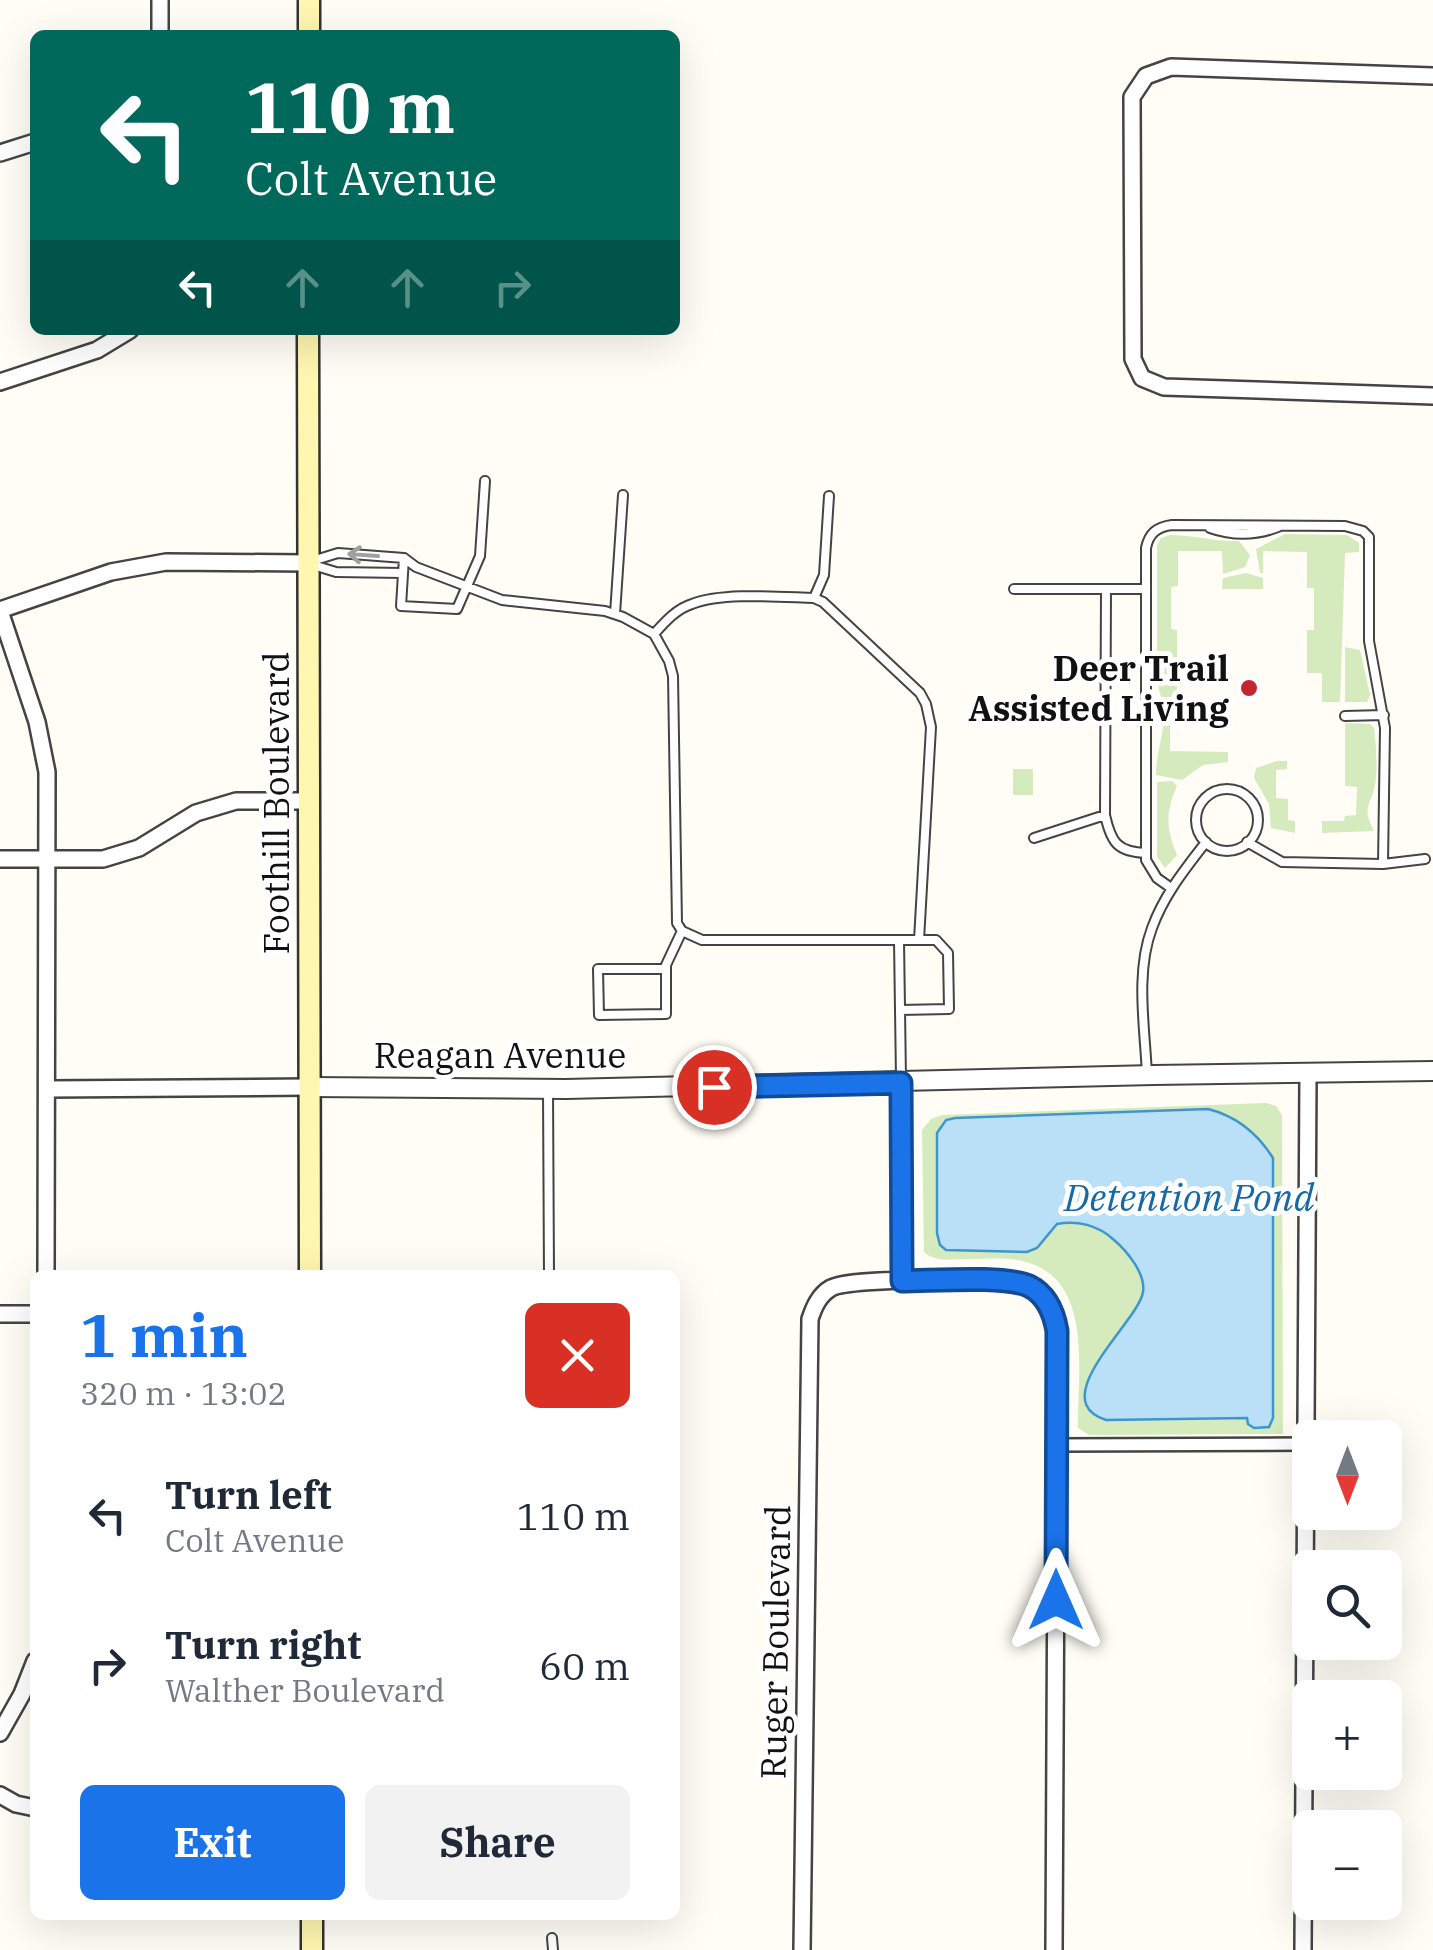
<!DOCTYPE html>
<meta charset="utf-8">
<style>
:root{--surface:#fff;--page:#f2f2f3;--text:#1f2937;--muted:#747a83;--accent:#1a73e8}
body{margin:0;font-family:"IBM Plex Serif",serif;background:var(--page);color:var(--text);height:100vh;display:flex;flex-direction:column;font-size:38px;white-space:nowrap}
*{box-sizing:border-box;margin:0}
p{font-size:32px;color:var(--muted)}
.icon{flex:none;width:55px;height:55px;fill:none;stroke:currentColor;stroke-width:2;stroke-linecap:round;stroke-linejoin:round}
.map{position:relative;flex:1;overflow:hidden}
.panel{position:absolute;left:30px;top:1270px;width:650px;height:650px;display:flex;flex-direction:column;background:var(--surface);border-radius:15px;box-shadow:0 10px 40px #0002}
.panel>*{flex:none}
.hud{position:absolute;left:30px;top:30px;width:650px;height:305px;border-radius:15px;box-shadow:0 10px 40px #0002;background:#00695c;color:#fff;overflow:hidden}
.needle{width:65px;rotate:180deg}
.tools{position:absolute;left:1292px;top:1420px;display:grid;gap:20px}
.tools a{display:grid;place-items:center;width:110px;height:110px;border-radius:15px;background:var(--surface);box-shadow:0 10px 40px #0002;font-size:50px}
.pin{position:absolute;display:grid;place-items:center;width:85px;height:85px;color:#fff;margin:-42px;border:5px solid #fff;border-radius:50%;box-shadow:0 2px 10px #0007}
.me{position:absolute;width:110px;margin:-55px;rotate:0deg;stroke-linejoin:round;filter:drop-shadow(0 0 8px #0008)}
.turn{display:flex;align-items:center;gap:35px;height:210px;padding:0 50px;font-size:45px}
.turn .icon{width:130px;height:130px;stroke-width:2.5}
.turn b{display:block;font-size:70px;line-height:85px}
.lanes{display:flex;align-items:center;height:95px;padding:0 50px;background:#0003;justify-content:center;gap:50px;direction:ltr}
.lanes .off{opacity:.35}
.round{display:grid;place-items:center;flex:none;width:105px;height:105px;border-radius:15px;background:var(--page)}
.headline{display:flex;align-items:center;justify-content:space-between;height:170px;padding:0 50px}
h1{font-size:60px;font-weight:800;line-height:75px;color:var(--accent)}
.action{display:flex;gap:20px;margin-top:auto;padding:20px 50px}
.action a{flex:1;height:115px;border-radius:15px;background:var(--accent);color:#fff;font-size:40px;font-weight:800;line-height:115px;text-align:center}
.action a+a{background:var(--page);color:var(--text)}
ul{padding:0;list-style:none}
li{display:flex;align-items:center;gap:30px;height:150px;padding:0 50px}
li div{flex:1}
li b{display:block;font-size:38px}
li em{font-style:normal}
.map>svg:first-child{display:block}
</style>
<div class="map">
<svg width="1433" height="1950" viewBox="0 0 1433 1950">
<rect width="100%" height="100%" fill="#fffdf5"/>
<path fill="#d5ebbd" d="M1285 534 1347 535 1359 543V552L1345 553 1340 702H1322V673H1307V630H1314V588H1307V552L1263 551V573H1260L1256 549Z
M1170 535C1194 535 1216 542 1239 541L1250 555 1245 567 1223 574 1222 551H1178V586L1171 587V629L1177 630V707L1163 705 1157 681V545L1161 538Z
M1246 573 1263 578V589H1222L1223 578Z
M1345 647 1360 650 1370 695 1367 702H1345Z
M1170 711V751L1228 752V762L1203 765 1182 780 1156 775C1156 753 1164 735 1164 713Z
M1345 723 1370 724 1374 728C1376 745 1378 768 1375 785 1371 806 1361 806 1374 831L1322 833V821H1344L1345 816 1356 815 1357 787 1345 786Z
M1277 761H1287V769L1276 770V798L1288 799V820L1295 821V833L1271 828 1269 804 1254 778 1256 768Z
M1013 769H1033V795H1013Z
M1172 781 1177 786C1165 812 1166 829 1177 855L1165 868 1157 857V782Z
M1266 1103 1276 1106 1282 1115 1283 1434 1089 1435 1078 1428C1077 1372 1095 1277 1022 1261 1005 1257 986 1259 968 1259 953 1259 936 1263 924 1252L922 1130 931 1119 942 1115Z"/>
<path fill="#b9e0f7" stroke="#3f96cf" stroke-width="2.5" d="M1208 1109C1236 1116 1258 1134 1273 1158V1418L1269 1427 1254 1428 1248 1424 1247 1418 1106 1420C1043 1400 1139 1321 1143 1292 1146 1274 1127 1251 1114 1240 1098 1225 1077 1220 1057 1224L1037 1248 1027 1252 946 1250 940 1245 937 1233V1133L946 1120 955 1118Z"/>
<g fill="none" stroke-linecap="round" stroke-linejoin="round">
<defs>
<path id="service" d="M1210 528C1233 536 1255 536 1278 527
M404 558 401 606 457 609 480 556 485 481
M312 561 338 553 404 558 416 567 502 600 605 611 623 617 654 634 669 661 673 676 677 923 682 931 702 940H936L948 953 949 1009 900 1010
M313 565 336 572 403 573
M1014 589H1146
M1106 589 1105 815C1111 842 1117 852 1146 853
M814 598 824 575 829 496
M615 614 623 495
M654 634C665 622 676 609 692 604 723 592 780 597 814 598L823 602 920 693 926 704 931 727 919 940
M1345 716 1384 715
M1196 820a31 31 0 1 1 62 0a31 31 0 1 1-62 0Z
M1034 838 1105 815
M1247 842 1282 862 1383 864 1425 859
M1171 888 1157 878 1146 860V548C1149 533 1157 527 1172 525L1345 526 1363 531 1369 537V641L1385 728 1383 864
M899 940 901 1079
M666 969H598L599 1015 666 1014V965L682 931
M1147 1075C1145 1028 1135 973 1152 928 1164 895 1185 869 1206 842
M548 1090 549 1275
M552 1938 553 1950"/>
<path id="pedestrian" d="M1056 1445 1306 1444"/>
<path id="minor" d="M160 35V0
M1433 76 1171 67 1146 76 1132 97 1133 359 1142 378 1164 387 1433 396
M0 153 35 142
M0 382 97 350 130 330
M0 610 111 572 166 562 307 563
M0 611 37 722 47 772 46 1275
M0 859H103L139 848 196 813 236 801H308
M901 1083 902 1281
M47 1089 309 1087
M0 1314H35
M0 1733 22 1694 35 1661
M0 1795 16 1804 35 1808
M802 1950 810 1319C814 1307 819 1295 831 1288 851 1277 1009 1277 1030 1287 1048 1296 1054 1313 1057 1331L1054 1950
M1303 1950 1308 1075"/>
<path id="tertiary" d="M309 1087 566 1089 1154 1075 1433 1071"/>
<path id="secondary" d="M309 35V0
M308 330 310 1275
M312 1915V1950"/>
</defs>
<use href="#service" stroke="#444" stroke-width="12"/>
<use href="#pedestrian" stroke="#444" stroke-width="16"/>
<use href="#minor" stroke="#444" stroke-width="20"/>
<use href="#tertiary" stroke="#444" stroke-width="22"/>
<use href="#secondary" stroke="#333" stroke-width="25"/>
<use href="#service" stroke="#fff" stroke-width="8"/>
<use href="#pedestrian" stroke="#fff" stroke-width="11"/>
<use href="#minor" stroke="#fff" stroke-width="15"/>
<use href="#tertiary" stroke="#fff" stroke-width="18"/>
<use href="#secondary" stroke="#fff6b0" stroke-width="20"/>
</g>
<defs><path id="oneway-shaft" d="M-6 0H5M1.5-3L5.5 0L1.5 3" fill="none" stroke-width="1.6" stroke-linecap="round" stroke-linejoin="round" transform="scale(2.5)"/></defs>
<use stroke="#a0a0a0" href="#oneway-shaft" transform="translate(363 555) rotate(-176)"/>
<g fill="none" stroke-linecap="round" stroke-linejoin="round">
<defs>
<path id="route" d="M714 1087 901 1083 902 1281C932 1281 1004 1275 1029 1286 1047 1295 1054 1313 1057 1331L1056 1600"/>
</defs>
<use href="#route" stroke="#114b97" stroke-width="25"/>
<use href="#route" stroke="#1a73e8" stroke-width="18"/>
</g>
<circle fill="#c4262e" stroke="#fff" stroke-width="4" cx="1249" cy="688" r="10"/>
<g text-anchor="middle" dominant-baseline="central" stroke-width="10" stroke-linejoin="round" paint-order="stroke">
<g font-size="35" font-weight="bold" fill="#111" stroke="#fff" text-anchor="end">
<text x="1229" y="668">Deer Trail<tspan x="1229" dy="40">Assisted Living</tspan></text>
</g>
<g font-size="35" fill="#111" stroke="#fff">
<text transform="translate(276 803) rotate(-90)">Foothill Boulevard</text>
<text x="500" y="1055">Reagan Avenue</text>
<text transform="translate(775 1642) rotate(-89)">Ruger Boulevard</text>
</g>
<g font-size="38" font-style="italic" fill="#1768a6" stroke="#fff">
<text x="1189" y="1196">Detention Pond</text>
</g>
</g>
</svg>
<div class="tools">
<a><svg class="needle" viewBox="-14 -14 28 28"><path d="M0-13l5 13h-10z" fill="#e53935"/><path d="M0 13l5-13h-10z" fill="#747a83"/></svg></a>
<a><svg class="icon" aria-label="search" viewBox="0 0 24 24"><circle cx="10" cy="10" r="6"/><path d="M15 15l6 6"/></svg></a>
<a>+</a>
<a>−</a>
</div>
<div class="pin" style="left:714px;top:1087px;background:#d93025"><svg class="icon" aria-label="arrive" viewBox="0 0 24 24"><path d="M6 21V4h12l-3 4 3 4H6"/></svg></div>
<svg class="me" style="left:1056px;top:1600px" viewBox="-20 -20 40 40"><path d="M0-17L14 15 0 8-14 15z" fill="#1a73e8" stroke="#fff" stroke-width="4"/></svg>
<div class="hud">
<div class="turn"><svg class="icon" aria-label="left" viewBox="0 0 24 24"><path d="M17 20v-9H6M10 6l-5 5 5 5"/></svg><div><b>110 m</b>Colt Avenue</div></div>
<div class="lanes"><svg class="icon" aria-label="left" viewBox="0 0 24 24"><path d="M17 20v-9H6M10 6l-5 5 5 5"/></svg><svg class="icon off" aria-label="ahead" viewBox="0 0 24 24"><path d="M12 20V5M6 11l6-6 6 6"/></svg><svg class="icon off" aria-label="ahead" viewBox="0 0 24 24"><path d="M12 20V5M6 11l6-6 6 6"/></svg><svg class="icon off" aria-label="right" viewBox="0 0 24 24"><path d="M7 20v-9h11M14 6l5 5-5 5"/></svg></div>
</div>
<section class="panel">
<div class="headline"><div><h1>1 min</h1><p>320 m · 13:02</p></div><a class="round" style="background:#d93025;color:#fff"><svg class="icon" aria-label="close" viewBox="0 0 24 24"><path d="M6 6l12 12M18 6L6 18"/></svg></a></div>
<ul>
<li><svg class="icon" aria-label="left" viewBox="0 0 24 24"><path d="M17 20v-9H6M10 6l-5 5 5 5"/></svg><div><b>Turn left</b><p>Colt Avenue</p></div><em>110 m</em></li>
<li><svg class="icon" aria-label="right" viewBox="0 0 24 24"><path d="M7 20v-9h11M14 6l5 5-5 5"/></svg><div><b>Turn right</b><p>Walther Boulevard</p></div><em>60 m</em></li>
</ul>
<div class="action"><a>Exit</a><a>Share</a></div>
</section>
</div>
